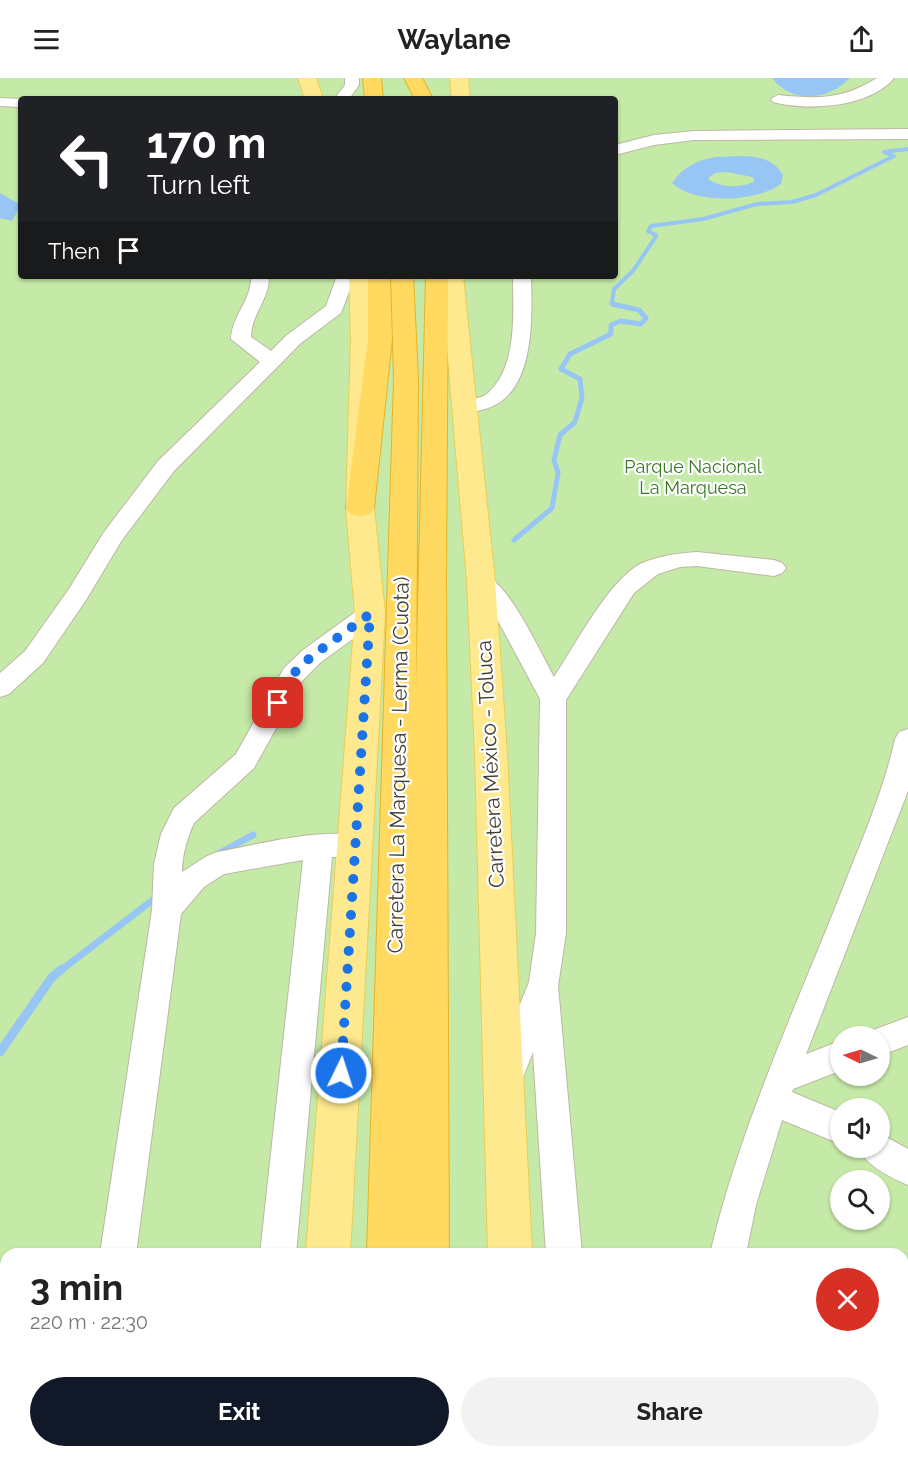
<!DOCTYPE html>
<meta charset="utf-8">
<style>
:root{--surface:#fff;--page:#f2f2f2;--text:#222;--muted:#767676;--accent:#111827}
body{margin:0;font-family:Raleway,sans-serif;background:var(--page);color:var(--text);height:100vh;display:flex;flex-direction:column;font-size:22px;white-space:nowrap}
*{box-sizing:border-box;margin:0}
p{font-size:20px;color:var(--muted)}
.icon{flex:none;width:33px;height:33px;fill:none;stroke:currentColor;stroke-width:2;stroke-linecap:round;stroke-linejoin:round}
.map{position:relative;flex:1;overflow:hidden}
.panel{position:absolute;left:0px;top:1170px;width:909px;height:210px;display:flex;flex-direction:column;background:var(--surface);border-radius:18px 18px 0 0;box-shadow:0 2px 4px #0004}
.panel>*{flex:none}
.guide{position:absolute;left:18px;top:18px;width:600px;height:183px;border-radius:6px;box-shadow:0 2px 4px #0004;background:#202124;color:#fff;overflow:hidden}
.needle{width:39px;rotate:275deg}
.buttons{position:absolute;left:830px;top:948px;display:grid;gap:12px}
.buttons a{display:grid;place-items:center;width:60px;height:60px;border-radius:50%;background:var(--surface);box-shadow:0 2px 4px #0004;font-size:30px}
.pin{position:absolute;display:grid;place-items:center;width:51px;height:51px;color:#fff;margin:-26px;border-radius:12px;box-shadow:0 3px 9px #0006}
.me{position:absolute;width:66px;margin:-33px;rotate:4deg;stroke-linejoin:round;filter:drop-shadow(0 0 4px #0008)}
.turn{display:flex;align-items:center;gap:21px;height:126px;padding:0 30px;font-size:27px}
.turn .icon{width:78px;height:78px;stroke-width:2.5}
.turn b{display:block;font-size:42px;line-height:51px}
.then{display:flex;align-items:center;height:57px;padding:0 30px;background:#0003;gap:12px;font-size:22px}
.round{display:grid;place-items:center;flex:none;width:63px;height:63px;border-radius:32px;background:var(--page)}
.summary{display:flex;align-items:center;justify-content:space-between;height:102px;padding:0 30px}
h1{font-size:36px;font-weight:700;line-height:45px}
.cta{display:flex;gap:12px;margin-top:auto;padding:12px 30px}
.cta a{flex:1;height:69px;border-radius:36px;background:var(--accent);color:#fff;font-size:24px;font-weight:700;line-height:69px;text-align:center}
.cta a+a{background:var(--page);color:var(--text)}
header{display:flex;justify-content:space-between;align-items:center;height:78px;padding:0 30px;background:var(--surface);font-size:27px;font-weight:700}
.map>svg:first-child{display:block}
</style>
<header><svg class="icon" aria-label="menu" viewBox="0 0 24 24"><path d="M4 6h16M4 12h16M4 18h16"/></svg>Waylane<svg class="icon" aria-label="share" viewBox="0 0 24 24"><path d="M12 15V3M7 8l5-5 5 5M5 13v7h14v-7"/></svg></header>
<div class="map">
<svg width="908" height="1380" viewBox="0 0 908 1380">
<rect width="100%" height="100%" fill="#f2efe1"/>
<path fill="#c5eaa7" fill-rule="evenodd" d="M0 0H908V1380H0ZM21 21H615V198H21ZM840 958H879V998H840ZM840 1030H879V1070H840ZM840 1102H879V1142H840ZM6 1176H903V1374H6Z"/>
<path fill="#98c6f4" fill-rule="evenodd" d="M772 0H850C829 22 793 27 772 0Z
M716 79C740 78 769 73 783 97L781 106C757 124 695 127 672 105 683 89 697 82 716 79ZM726 94 753 99 754 104C738 110 724 110 709 102V99L715 95Z
M0 115 21 127 12 143 0 140Z"/>
<g fill="none" stroke-linecap="round" stroke-linejoin="round">
<path stroke="#98c6f4" stroke-width="4" d="M612 225 614 211 633 193 655 160 656 157 648 153 651 148 703 141 757 126 792 124 816 117 894 78 884 74 908 71"/>
<path stroke="#98c6f4" stroke-width="5" d="M514 462 552 430 558 395 554 382 560 357 575 344 582 320 580 301 561 291 570 276 611 256V247L621 243 641 246 646 240 639 232 612 226V224"/>
<path stroke="#98c6f4" stroke-width="7" d="M216 777 253 757
M60 893 158 818"/>
<path stroke="#98c6f4" stroke-width="9" d="M0 974 52 899 62 891"/>
<defs>
<path id="minor" d="M345 0H359V7L349 21H334L345 7Z
M877 0H894C869 30 808 33 773 24L771 21 778 17C817 21 842 22 877 0Z
M0 20 23 21 21 29 0 28Z
M908 51V61L694 62 654 67 615 77V67L654 57 694 53Z
M251 198H269C270 221 251 236 251 259L271 273 287 257 326 228 337 198H355L341 235 301 265 174 393 122 462 86 522 43 585 9 616 0 619V595L25 573 69 511 104 454 158 383 260 284 231 261C232 237 252 222 251 198Z
M513 198H531C532 239 536 317 485 331 476 333 467 337 458 334L455 330C462 320 479 323 488 315 518 288 513 235 513 198Z
M697 474 774 482 782 485 786 490 782 495 774 498 697 488 680 489 658 496 634 515 566 622V855L558 908 582 1176H546L533 974 520 1007 508 1011 496 1007 492 996 529 904 536 855 540 621 495 537 469 503 473 498C479 496 485 494 490 499 516 520 538 570 554 599 575 568 609 501 642 485 659 478 679 475 697 474Z
M370 528 379 530 382 536 379 542 321 584 303 602 254 690 194 745C187 760 182 778 182 794L207 778 217 774C257 767 328 747 366 760L370 768 366 776 356 779H332L296 1176H260L303 782 224 796 204 809 181 836 136 1176H100L152 832 154 786 161 756 174 730 236 676 284 590 303 572 361 530Z
M908 651V713L806 976 840 963V993L793 1011 792 1014 840 1034V1066L782 1042 756 1127 746 1176H710C739 1052 792 938 839 820 859 768 883 716 895 661L899 654Z
M908 939V967L879 978V958H865L868 954Z
M879 1055 908 1071V1107C890 1099 866 1088 859 1070H879Z
M60 1374H100L97 1380H57Z
M237 1374H277V1380H237Z
M558 1374H598V1380H558Z
M670 1374H710L708 1380H668Z
M756 1374H796V1380H756Z"/>
<path id="major" d="M298 0H316L323 21H305Z
M450 0H468L470 21H452Z
M349 198H371L375 260 374 430 385 536 350 1176H306L355 536 346 430 351 260Z
M441 198H463L495 503 507 676 532 1176H488L475 676 467 503Z
M291 1374H339L338 1380H290Z
M493 1374H541V1380H493Z"/>
<path id="highway" d="M363 0H381L383 21H365Z
M404 0H422L433 21H415Z
M368 198H390L392 261 374 430 370 436 360 438 350 436 346 430 368 261Z
M391 198H413L418 300 416 612 426 198H448L446 500 449 1176H367L394 300Z
M361 1374H451V1380H360Z"/>
</defs>
<use href="#minor" stroke="#beb7a4" stroke-width="2"/>
<use href="#major" stroke="#ebcc57" stroke-width="2"/>
<use href="#highway" stroke="#e7b227" stroke-width="2"/>
<use href="#minor" fill="#fff" fill-rule="evenodd"/>
<use href="#major" fill="#ffe98e" fill-rule="evenodd"/>
<use href="#highway" fill="#ffd960" fill-rule="evenodd"/>
</g>
<g fill="none" stroke-linecap="round" stroke-linejoin="round">
<path stroke="#1a73e8" stroke-width="10" stroke-dasharray="0 18" d="M278 625 293 596 312 578 370 536 341 995"/>
</g>
<g text-anchor="middle" dominant-baseline="central" stroke-width="4.5" stroke-linejoin="round" paint-order="stroke">
<g font-size="18" fill="#3b7823" stroke="#fff">
<text x="693" y="388">Parque Nacional<tspan x="693" dy="21">La Marquesa</tspan></text>
</g>
<g font-size="21" fill="#443e32" stroke="#fff">
<text transform="translate(490 686) rotate(-93)">Carretera México - Toluca</text>
<text transform="translate(398 687) rotate(-89)">Carretera La Marquesa - Lerma (Cuota)</text>
</g>
</g>
</svg>
<div class="buttons">
<a><svg class="needle" viewBox="-14 -14 28 28"><path d="M0-13l5 13h-10z" fill="#e53935"/><path d="M0 13l5-13h-10z" fill="#767676"/></svg></a>
<a><svg class="icon" aria-label="sound" viewBox="0 0 24 24"><path d="M4 9h4l5-4v14l-5-4H4zM17 9q2 3 0 6"/></svg></a>
<a><svg class="icon" aria-label="search" viewBox="0 0 24 24"><circle cx="10" cy="10" r="6"/><path d="M15 15l6 6"/></svg></a>
</div>
<div class="pin" style="left:278px;top:625px;background:#d93025"><svg class="icon" aria-label="arrive" viewBox="0 0 24 24"><path d="M6 21V4h12l-3 4 3 4H6"/></svg></div>
<svg class="me" style="left:341px;top:995px" viewBox="-20 -20 40 40"><circle r="17" fill="#1a73e8" stroke="#fff" stroke-width="3"/><path d="M0-11L8 9 0 5-8 9z" fill="#fff"/></svg>
<div class="guide">
<div class="turn"><svg class="icon" aria-label="left" viewBox="0 0 24 24"><path d="M17 20v-9H6M10 6l-5 5 5 5"/></svg><div><b>170 m</b>Turn left</div></div>
<div class="then">Then<svg class="icon" aria-label="arrive" viewBox="0 0 24 24"><path d="M6 21V4h12l-3 4 3 4H6"/></svg></div>
</div>
<section class="panel">
<div class="summary"><div><h1>3 min</h1><p>220 m · 22:30</p></div><a class="round" style="background:#d93025;color:#fff"><svg class="icon" aria-label="close" viewBox="0 0 24 24"><path d="M6 6l12 12M18 6L6 18"/></svg></a></div>
<div class="cta"><a>Exit</a><a>Share</a></div>
</section>
</div>
